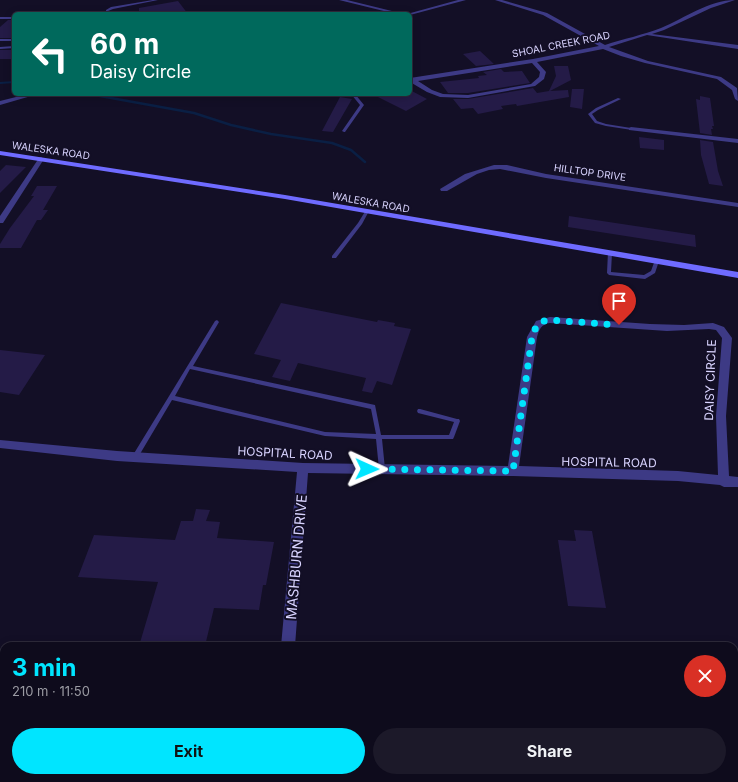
<!DOCTYPE html>
<meta charset="utf-8">
<style>
:root{--surface:#0e0b1c;--page:#1c1929;--text:#f1f3f6;--muted:#9b9ba3;--line:#2e2b3b;--accent:#00e5ff}
body{margin:0;font-family:Inter,sans-serif;background:var(--page);color:var(--text);height:100vh;display:flex;flex-direction:column;font-size:15px;white-space:nowrap}
*{box-sizing:border-box;margin:0}
p{font-size:13px;color:var(--muted)}
.icon{flex:none;width:22px;height:22px;fill:none;stroke:currentColor;stroke-width:2;stroke-linecap:round;stroke-linejoin:round}
.map{position:relative;flex:1;overflow:hidden}
.panel{position:absolute;left:0px;top:642px;width:738px;height:140px;display:flex;flex-direction:column;background:var(--surface);border-radius:12px 12px 0 0;box-shadow:0 2px 10px #0003,0 0 0 1px var(--line)}
.panel>*{flex:none}
.hud{position:absolute;left:12px;top:12px;width:400px;height:84px;border-radius:6px;box-shadow:0 2px 10px #0003,0 0 0 1px var(--line);background:#00695c;color:#fff;overflow:hidden}
.pin{position:absolute;display:grid;place-items:center;width:34px;height:34px;color:#fff;margin:-41px -17px;border-radius:50% 50% 50% 0;rotate:-45deg;box-shadow:0 0 4px #0007}
.pin .icon{rotate:45deg}
.me{position:absolute;width:44px;margin:-22px;rotate:91deg;stroke-linejoin:round;filter:drop-shadow(0 0 3px #0008)}
.turn{display:flex;align-items:center;gap:14px;height:84px;padding:0 12px;font-size:18px}
.turn .icon{width:52px;height:52px;stroke-width:2.5}
.turn b{display:block;font-size:28px;line-height:34px}
.round{display:grid;place-items:center;flex:none;width:42px;height:42px;border-radius:21px;background:var(--page)}
.headline{display:flex;align-items:center;justify-content:space-between;height:68px;padding:0 12px}
h1{font-size:24px;font-weight:700;line-height:30px;color:var(--accent)}
.primary-button{display:flex;gap:8px;margin-top:auto;padding:8px 12px}
.primary-button a{flex:1;height:46px;border-radius:24px;background:var(--accent);color:#111;font-size:16px;font-weight:700;line-height:46px;text-align:center}
.primary-button a+a{background:var(--page);color:var(--text)}
.map>svg:first-child{display:block}
</style>
<div class="map">
<svg width="738" height="782" viewBox="0 0 738 782">
<rect width="100%" height="100%" fill="#130f26"/>
<g fill="none" stroke-linecap="round" stroke-linejoin="round">
<path stroke="#0a1f44" stroke-width="2" d="M0 83 14 82"/>
<path stroke="#0a1f44" stroke-width="2.5" d="M89 94 194 113 231 125 271 134 332 143 351 150 365 162"/>
</g>
<path fill="#241b47" d="M178 1 188 14H139V8Z
M8 20H14V38H0V27Z
M0 50H14V59H0Z
M480 51 494 64 476 66 463 54Z
M554 66H568L571 80 550 91 568 90 569 97 517 106 516 104 501 106 503 109 478 114 473 108 461 109 453 99H468L533 88 537 93 549 91 556 76Z
M501 69 504 72 522 71 530 83 468 93H448L440 82 479 78 478 76 487 75 483 72Z
M572 89H584L582 109 570 107Z
M410 90 427 99 406 111 372 94H410Z
M700 96 710 98 714 126H712L713 129H711L712 135 700 133 696 99 700 100Z
M340 97 352 99 333 132 322 131Z
M639 137 664 140V150L640 148Z
M700 140 713 142 718 171 723 186 709 184 701 155Z
M6 165 26 167 0 193V171Z
M37 186H57L43 210H48L41 220H37L21 248H0V244L10 228 34 196H31Z
M569 216 695 235 696 247 568 227Z
M281 303 377 322 378 320 395 323 394 326 411 329 392 385 377 381 372 393 362 391 366 378 298 363 290 381 272 377 281 360 254 354Z
M0 350 45 355 19 395 0 392Z
M196 509 210 510 206 521 220 522 217 538 274 542 266 585H263L259 610 214 608 205 646H139L158 582 78 577 94 535 175 540 181 521H193Z
M574 530 592 531 606 608 568 606 558 540 576 541Z"/>
<g fill="none" stroke-linecap="round" stroke-linejoin="round">
<path fill="#3d3a85" fill-rule="evenodd" d="M153 0H158L113 9 108 11V14H106V10L111 7Z
M0 17H14V19H0Z
M0 39H14V41H0Z
M14 46V48L0 49V47Z
M351 94H355L364 105 345 132H344L342 131 360 105Z
M618 98 621 99 598 110 592 114 597 121 606 124 631 128H632V130L606 126 595 123 588 114 596 108Z
M366 210H367L369 211 362 224 336 258H332V256L358 223Z
M608 252H610L612 253 611 272 644 275 651 271 655 260H657L659 261 655 273 645 279 609 275 607 273Z
M217 320 219 322 193 366 375 405 381 435H449L454 422 418 413 417 411 418 409H420L457 419H459L460 421 454 437 453 439H382L385 469 384 471 382 472 380 471 379 469 376 439 325 436 172 400 137 459 135 460 133 459 132 457 133 455 215 321ZM190 369 371 409 376 434 325 432 175 396Z
M0 694 4 696V701L0 702Z"/>
<path fill="#3d3a85" fill-rule="evenodd" d="M339 0H347L404 14H396Z
M458 0H466L410 15 407 14Z
M495 0H502L547 13 605 45C623 39 643 35 661 28 685 18 709 0 735 0L711 8 664 30 652 34 738 45V49L647 35 609 47 648 61 721 77 737 88 738 101 735 99 732 90 717 79 645 63 621 56 603 49 537 62 546 72 544 79 535 86 468 98 440 97 427 92 410 82V78L533 59 599 46 543 15ZM532 63 540 72 539 77 531 84 468 95 443 94 432 90 418 81Z
M28 94H38L0 105V101Z
M264 94H300L297 96H267Z
M631 127 738 139V143L629 130V128Z
M41 157 44 159 3 223H0V216L39 158Z
M494 165H507L546 174 738 203V207L546 178 500 169 489 170 477 174 447 191H441L440 189 465 174Z
M550 317 650 324 684 325 713 323 724 327 732 338 726 416 729 476 738 477V487H724L720 485 678 481 513 476 308 473 295 646H281L297 472 117 461 0 448V440L117 451 303 463 508 466 527 337 536 321ZM550 323 667 331 709 329 716 330 722 338 716 416 718 475 678 471 519 466 537 337C539 330 541 324 550 323Z
M267 778H283L282 782H266Z"/>
<path fill="#6f6bff" fill-rule="evenodd" d="M0 151 285 195 738 272V278L285 199 0 155Z"/>
</g>
<g fill="none" stroke-linecap="round" stroke-linejoin="round">
<path stroke="#00e5ff" stroke-width="7" stroke-dasharray="0 12.6" d="M367 469 513 471 532 337C536 327 537 321 550 320L619 325"/>
</g>
<g text-anchor="middle" dominant-baseline="central" stroke-width="4" stroke-linejoin="round" paint-order="stroke">
<g font-size="10" fill="#d9d4ff" stroke="#130f26">
<text transform="translate(561 44) rotate(-11)">SHOAL CREEK ROAD</text>
<text transform="translate(51 150) rotate(8)">WALESKA ROAD</text>
<text transform="translate(590 172) rotate(8)">HILLTOP DRIVE</text>
<text transform="translate(371 202) rotate(10)">WALESKA ROAD</text>
</g>
<g font-size="12" fill="#d9d4ff" stroke="#130f26">
<text transform="translate(710 380) rotate(-88)">DAISY CIRCLE</text>
<text transform="translate(285 453) rotate(3)">HOSPITAL ROAD</text>
<text transform="translate(609 462) rotate(1)">HOSPITAL ROAD</text>
</g>
<g font-size="14" fill="#d9d4ff" stroke="#130f26">
<text transform="translate(296 557) rotate(-85)">MASHBURN DRIVE</text>
</g>
</g>
</svg>
<div class="pin" style="left:619px;top:325px;background:#d93025"><svg class="icon" aria-label="arrive" viewBox="0 0 24 24"><path d="M6 21V4h12l-3 4 3 4H6"/></svg></div>
<svg class="me" style="left:367px;top:469px" viewBox="-20 -20 40 40"><path d="M0-17L14 15 0 8-14 15z" fill="#00e5ff" stroke="#fff" stroke-width="4"/></svg>
<div class="hud">
<div class="turn"><svg class="icon" aria-label="left" viewBox="0 0 24 24"><path d="M17 20v-9H6M10 6l-5 5 5 5"/></svg><div><b>60 m</b>Daisy Circle</div></div>
</div>
<section class="panel">
<div class="headline"><div><h1>3 min</h1><p>210 m · 11:50</p></div><a class="round" style="background:#d93025;color:#fff"><svg class="icon" aria-label="close" viewBox="0 0 24 24"><path d="M6 6l12 12M18 6L6 18"/></svg></a></div>
<div class="primary-button"><a>Exit</a><a>Share</a></div>
</section>
</div>
